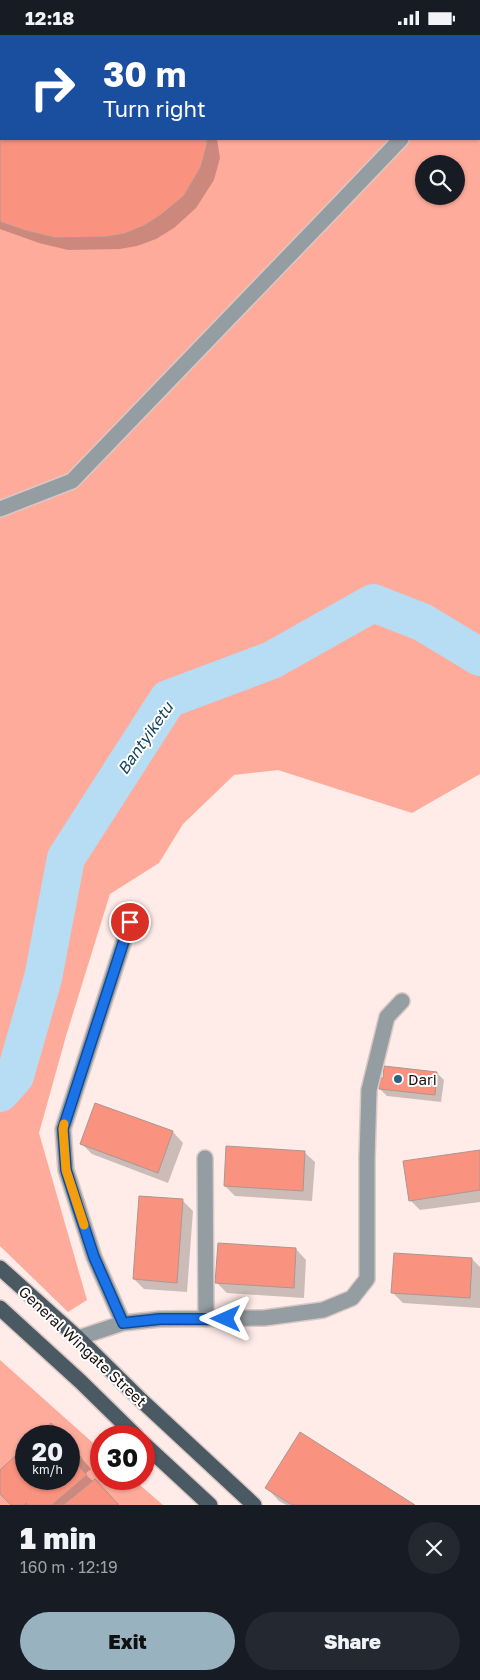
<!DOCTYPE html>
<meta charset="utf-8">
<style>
:root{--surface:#171b24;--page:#242831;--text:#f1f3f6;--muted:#9ea1a6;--accent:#99b2c0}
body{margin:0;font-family:"Golos Text",sans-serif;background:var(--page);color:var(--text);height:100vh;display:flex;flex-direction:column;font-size:19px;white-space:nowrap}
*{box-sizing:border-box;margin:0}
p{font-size:16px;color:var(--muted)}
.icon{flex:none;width:28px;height:28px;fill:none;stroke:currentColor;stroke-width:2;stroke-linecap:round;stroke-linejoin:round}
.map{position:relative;height:1470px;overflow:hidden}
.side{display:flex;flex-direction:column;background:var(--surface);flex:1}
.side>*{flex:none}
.guide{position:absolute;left:0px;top:0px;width:480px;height:105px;box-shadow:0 1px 4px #0004;background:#1a4fa0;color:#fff;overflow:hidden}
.tools{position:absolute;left:415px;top:120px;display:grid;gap:10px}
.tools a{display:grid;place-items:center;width:50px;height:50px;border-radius:50%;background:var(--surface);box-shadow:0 1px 4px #0004;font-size:25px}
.speed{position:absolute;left:15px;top:1390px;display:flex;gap:10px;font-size:25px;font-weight:700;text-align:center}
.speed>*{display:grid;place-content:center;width:65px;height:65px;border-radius:50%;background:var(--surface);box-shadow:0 1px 4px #0004;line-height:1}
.speed small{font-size:12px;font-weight:400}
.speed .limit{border:8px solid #d22;background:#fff;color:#111}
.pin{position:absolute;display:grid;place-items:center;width:42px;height:42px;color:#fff;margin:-21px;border:2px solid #fff;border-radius:50%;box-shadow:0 1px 5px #0007}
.me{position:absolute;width:55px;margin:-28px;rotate:270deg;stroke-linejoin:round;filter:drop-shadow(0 0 4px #0008)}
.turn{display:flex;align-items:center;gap:18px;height:105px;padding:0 20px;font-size:22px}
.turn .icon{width:65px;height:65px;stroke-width:2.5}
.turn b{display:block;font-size:35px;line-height:42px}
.round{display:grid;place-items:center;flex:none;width:52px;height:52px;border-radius:26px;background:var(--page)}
.summary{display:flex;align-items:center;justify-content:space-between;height:85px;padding:0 20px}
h1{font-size:30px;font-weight:800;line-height:38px}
.cta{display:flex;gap:10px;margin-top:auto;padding:10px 20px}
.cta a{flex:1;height:58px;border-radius:30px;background:var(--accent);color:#111;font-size:20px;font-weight:800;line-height:58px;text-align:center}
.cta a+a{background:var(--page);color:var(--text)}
.status{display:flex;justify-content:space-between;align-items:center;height:35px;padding:0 25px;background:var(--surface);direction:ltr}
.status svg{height:14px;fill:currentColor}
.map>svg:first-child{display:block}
</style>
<div class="status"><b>12:18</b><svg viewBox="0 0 49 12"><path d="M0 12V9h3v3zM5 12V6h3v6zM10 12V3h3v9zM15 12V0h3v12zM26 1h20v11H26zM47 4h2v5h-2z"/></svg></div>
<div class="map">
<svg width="480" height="1470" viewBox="0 0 480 1470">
<rect width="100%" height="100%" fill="#ffebe7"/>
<path fill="#ffab9b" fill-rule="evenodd" d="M0 0H480V739L412 778 278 735 234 740 183 789 159 828 110 859 66 1001 39 1098 87 1265 68 1277 0 1211ZM1 1H479V104H1ZM424 129H456V161H424Z
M0 1325 101 1415V1444H133L163 1470H0ZM26 1401H69V1444H26Z"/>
<path fill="#0003" d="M1 9V104H217L220 123 214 145 196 173 174 193 156 204 137 211 120 214 68 215 39 208 0 194V10Z
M437 1038 444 1045 441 1067 387 1061 380 1054Z
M96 1069 173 1097 183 1108 168 1148 92 1119 82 1109Z
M480 1116V1167L420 1175 410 1165Z
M304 1117 315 1127 312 1166 235 1161 225 1151Z
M182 1165 193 1176 187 1257 144 1254 134 1244Z
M219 1210 296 1214 306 1225 304 1263 227 1258 217 1248Z
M472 1224 480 1232V1273L403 1268 393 1258Z
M69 1409 91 1434 85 1439 119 1470H13L0 1457V1436L26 1412V1444H69Z
M267 1453 413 1470H286L279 1466Z"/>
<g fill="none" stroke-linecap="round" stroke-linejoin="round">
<path stroke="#b6ddf4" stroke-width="38" d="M0 1058 15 1041 43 943 66 823 168 664 272 625 373 568 422 587 480 622"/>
</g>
<path fill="#f9927e" stroke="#ac9692" d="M0 8H1V104H207V110L201 132 184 161 161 180 144 191 124 199 106 202 55 203 26 196 0 187Z
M384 1031 437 1037 435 1060 379 1054 380 1043H383Z
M95 1068 173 1096 158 1138 80 1109Z
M226 1111 305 1116 303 1156 224 1151Z
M480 1115V1155L409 1166 403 1126Z
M139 1161 183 1164 177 1248 133 1244Z
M218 1208 296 1213 294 1253 215 1248Z
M394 1218 472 1223 470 1263 391 1258Z
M51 1388 62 1401H37Z
M300 1397 415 1470H292L265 1453Z
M69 1409 82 1423 76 1428 87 1440 52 1470H27L26 1468 24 1470H11L0 1459V1435L26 1411V1444H69Z
M95 1444 119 1470H63Z"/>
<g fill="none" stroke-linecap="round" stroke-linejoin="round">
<defs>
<path id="minor" d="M445 1 446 0
M0 474 72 446 336 172 401 104
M130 887 63 1094 66 1135 94 1222 123 1288 160 1284 264 1283 323 1275 352 1263 367 1244V1123L369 1055 387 982 402 966
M205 1123 206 1284
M78 1303 123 1288"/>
<path id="major" d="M0 1233 78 1303 141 1365 254 1470
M0 1273 81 1347 136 1401
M144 1409 210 1470"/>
</defs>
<use href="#minor" stroke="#dac8c4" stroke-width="18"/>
<use href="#major" stroke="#dac8c4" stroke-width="18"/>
<use href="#minor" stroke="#949da2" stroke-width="15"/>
<use href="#major" stroke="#4a5962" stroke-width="15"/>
</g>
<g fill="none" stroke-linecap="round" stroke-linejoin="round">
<defs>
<path id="route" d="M130 887 63 1094 66 1135 77 1170 94 1222 123 1288 160 1284H226"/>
</defs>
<use href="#route" stroke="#114b97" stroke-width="12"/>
<use href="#route" stroke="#1a73e8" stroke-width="9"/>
<path stroke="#f59e0b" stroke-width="9" d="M64 1089 63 1094 66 1135 84 1190"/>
</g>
<circle fill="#2d637e" stroke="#fff" stroke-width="2" cx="398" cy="1044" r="5"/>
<g text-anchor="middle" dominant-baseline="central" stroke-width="4" stroke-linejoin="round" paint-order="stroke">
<g font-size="15" fill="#18100e" stroke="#fff" text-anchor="start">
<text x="408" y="1044">Dari</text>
</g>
<g font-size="15" fill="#18100e" stroke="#fff">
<text transform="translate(83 1311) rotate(43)">General Wingate Street</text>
</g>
<g font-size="16" font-style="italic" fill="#16455c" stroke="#fff">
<text transform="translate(145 703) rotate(-55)">Bantyiketu</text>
</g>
</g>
</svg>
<div class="tools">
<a><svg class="icon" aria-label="search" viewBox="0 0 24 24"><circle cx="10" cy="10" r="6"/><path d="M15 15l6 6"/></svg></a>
</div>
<div class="speed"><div>20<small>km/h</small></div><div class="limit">30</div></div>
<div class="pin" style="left:130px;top:887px;background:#d93025"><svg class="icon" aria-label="arrive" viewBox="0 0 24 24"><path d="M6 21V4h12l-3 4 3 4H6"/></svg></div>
<svg class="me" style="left:226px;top:1284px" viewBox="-20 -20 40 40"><path d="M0-17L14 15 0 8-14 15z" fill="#1a73e8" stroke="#fff" stroke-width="4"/></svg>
<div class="guide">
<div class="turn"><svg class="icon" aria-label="right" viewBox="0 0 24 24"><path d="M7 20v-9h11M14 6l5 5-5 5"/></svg><div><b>30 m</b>Turn right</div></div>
</div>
</div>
<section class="side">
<div class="summary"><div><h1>1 min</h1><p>160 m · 12:19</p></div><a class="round"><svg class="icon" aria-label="close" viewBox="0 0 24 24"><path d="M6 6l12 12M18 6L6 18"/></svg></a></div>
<div class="cta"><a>Exit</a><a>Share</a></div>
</section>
